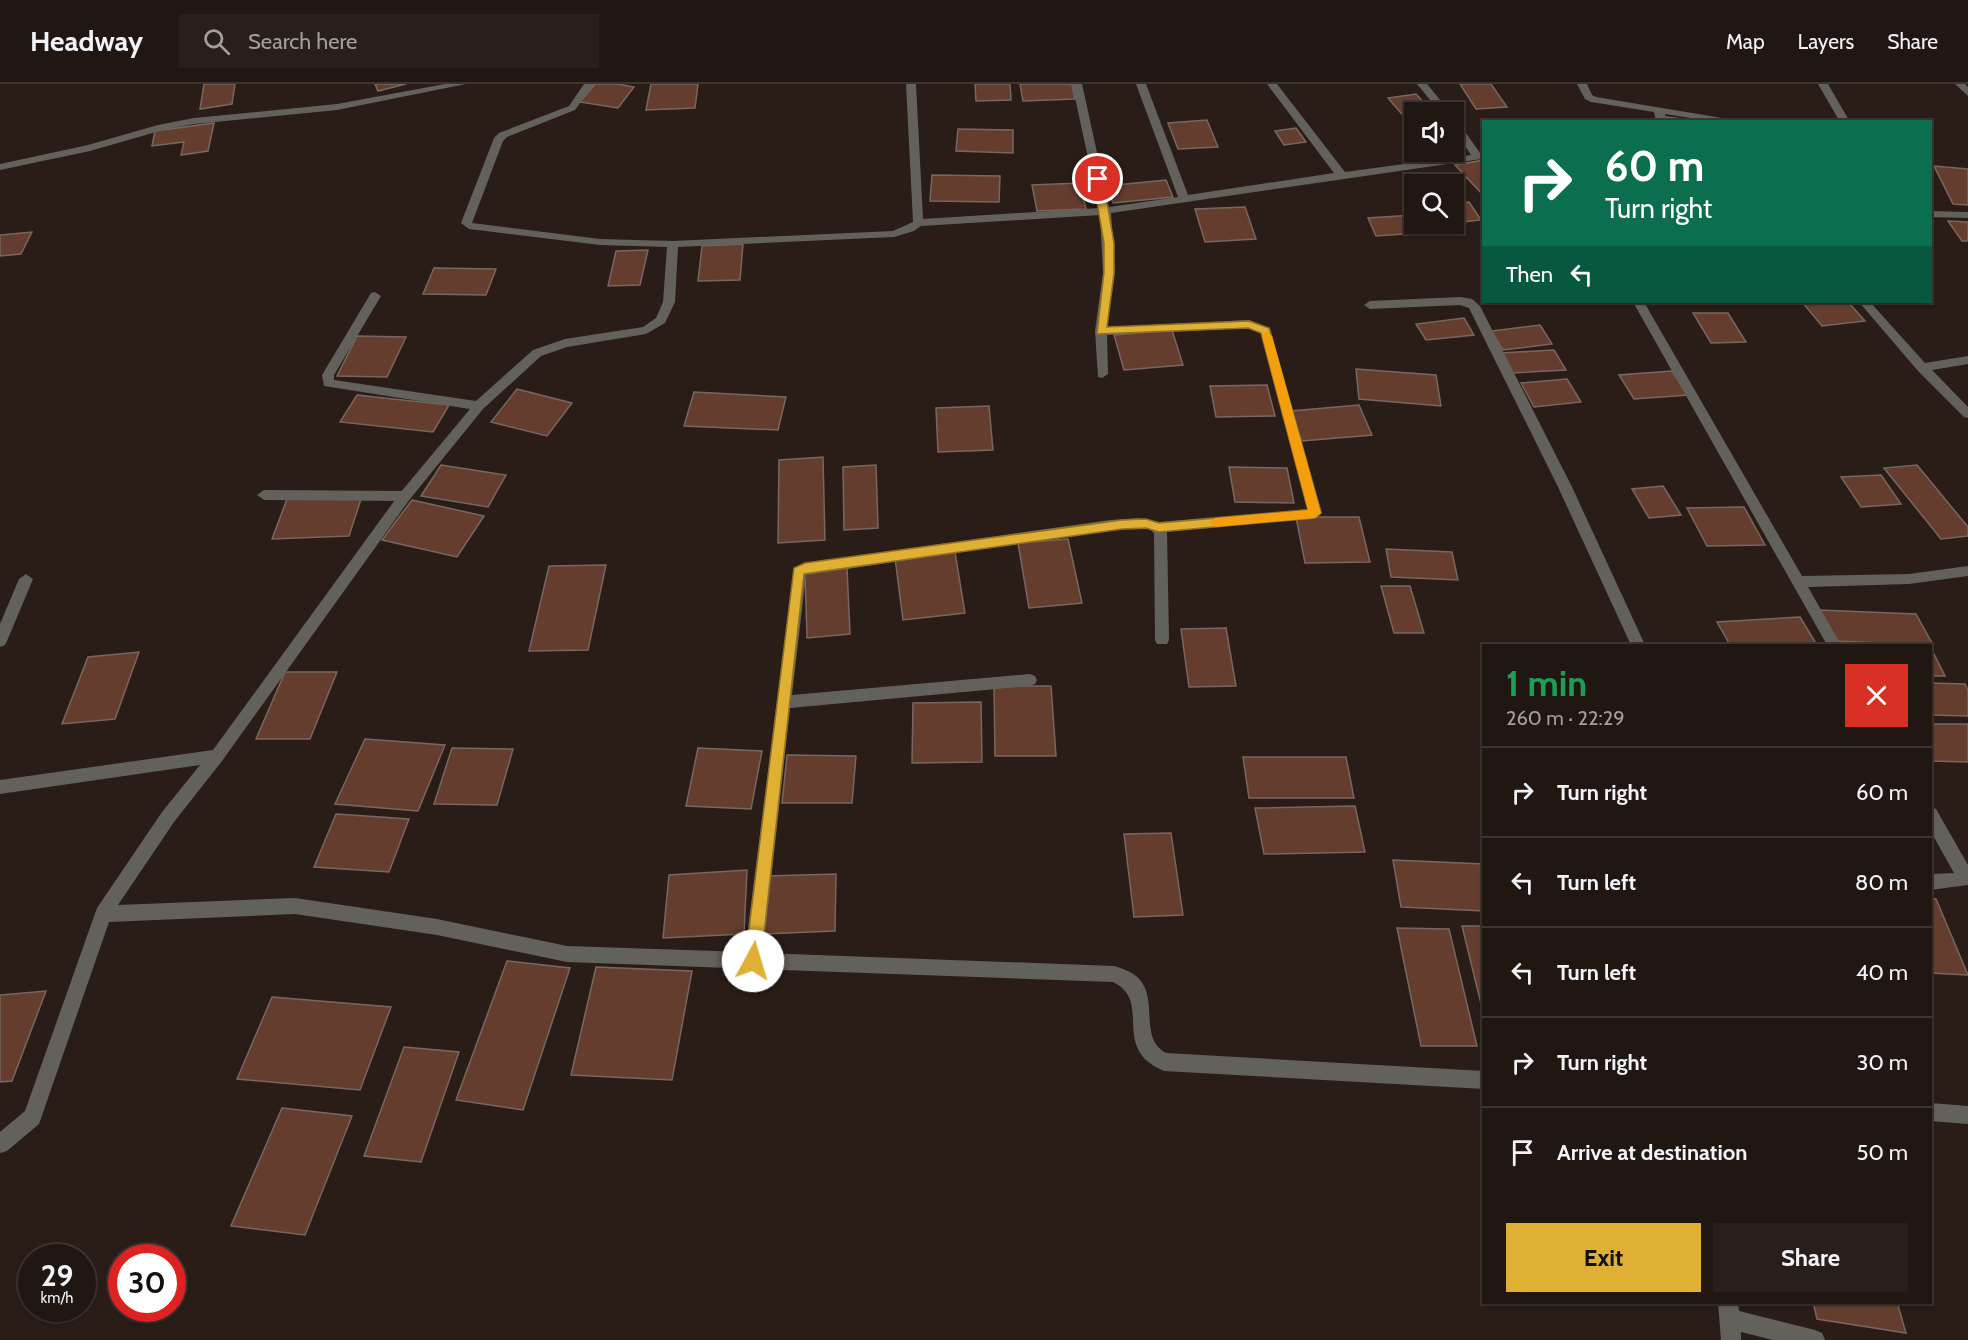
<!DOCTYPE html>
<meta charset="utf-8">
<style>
:root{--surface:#201612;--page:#281f1b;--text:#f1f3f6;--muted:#a29f9f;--line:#3d3532;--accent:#e0b034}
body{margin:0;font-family:Cabin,sans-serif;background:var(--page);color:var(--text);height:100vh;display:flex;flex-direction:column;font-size:22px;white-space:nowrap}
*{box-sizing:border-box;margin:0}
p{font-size:20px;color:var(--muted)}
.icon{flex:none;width:33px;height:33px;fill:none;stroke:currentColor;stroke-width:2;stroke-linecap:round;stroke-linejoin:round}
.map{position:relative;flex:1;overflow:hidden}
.side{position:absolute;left:1482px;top:560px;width:450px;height:660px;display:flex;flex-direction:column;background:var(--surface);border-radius:0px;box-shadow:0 2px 4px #0004,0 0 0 2px var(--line)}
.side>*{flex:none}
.banner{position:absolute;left:1482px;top:36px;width:450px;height:183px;border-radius:0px;box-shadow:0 2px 4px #0004,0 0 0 2px var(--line);background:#0b6e4f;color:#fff;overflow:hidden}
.controls{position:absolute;left:1404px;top:18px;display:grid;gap:12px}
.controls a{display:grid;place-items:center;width:60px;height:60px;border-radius:0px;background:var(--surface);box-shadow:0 2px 4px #0004,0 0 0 2px var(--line);font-size:30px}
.speed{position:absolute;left:18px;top:1160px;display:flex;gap:12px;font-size:30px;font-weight:700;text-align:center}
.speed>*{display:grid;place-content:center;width:78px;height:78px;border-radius:50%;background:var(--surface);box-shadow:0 2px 4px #0004,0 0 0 2px var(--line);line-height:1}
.speed small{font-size:15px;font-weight:400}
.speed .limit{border:9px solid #d22;background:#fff;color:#111}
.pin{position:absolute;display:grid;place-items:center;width:51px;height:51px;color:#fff;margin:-26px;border:3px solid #fff;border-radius:50%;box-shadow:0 2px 6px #0007}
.me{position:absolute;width:66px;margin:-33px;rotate:6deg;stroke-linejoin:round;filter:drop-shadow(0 0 4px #0008)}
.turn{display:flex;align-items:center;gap:21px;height:126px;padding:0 24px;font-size:27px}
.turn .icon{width:78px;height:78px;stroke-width:2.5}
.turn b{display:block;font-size:42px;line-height:51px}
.then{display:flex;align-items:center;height:57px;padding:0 24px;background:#0003;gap:12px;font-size:22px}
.round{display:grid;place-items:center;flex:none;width:63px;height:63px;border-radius:0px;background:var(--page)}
.head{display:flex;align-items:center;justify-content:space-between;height:102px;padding:0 24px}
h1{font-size:36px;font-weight:700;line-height:45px;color:#1e9e55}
.action{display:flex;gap:12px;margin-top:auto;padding:12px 24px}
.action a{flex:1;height:69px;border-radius:0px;background:var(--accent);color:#111;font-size:24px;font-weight:700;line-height:69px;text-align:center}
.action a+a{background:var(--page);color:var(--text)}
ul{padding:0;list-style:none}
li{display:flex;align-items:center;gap:18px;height:90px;padding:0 24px;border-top:2px solid var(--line)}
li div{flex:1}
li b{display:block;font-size:22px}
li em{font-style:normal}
header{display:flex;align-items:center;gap:36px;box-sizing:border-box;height:84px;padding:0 30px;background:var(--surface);border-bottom:2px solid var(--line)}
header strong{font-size:28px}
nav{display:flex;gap:33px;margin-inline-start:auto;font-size:21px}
.search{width:420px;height:54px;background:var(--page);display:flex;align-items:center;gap:15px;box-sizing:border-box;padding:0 21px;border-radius:0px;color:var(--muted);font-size:22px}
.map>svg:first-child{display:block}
</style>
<header>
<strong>Headway</strong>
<div class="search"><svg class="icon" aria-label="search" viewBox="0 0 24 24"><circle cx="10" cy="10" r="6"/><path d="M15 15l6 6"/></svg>Search here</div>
<nav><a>Map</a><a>Layers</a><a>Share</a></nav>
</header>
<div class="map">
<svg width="1968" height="1256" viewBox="0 0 1968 1256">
<rect width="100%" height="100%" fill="#2a1d18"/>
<path fill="#653d2e" stroke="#776760" stroke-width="1.5" d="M204 0H235L232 20 200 25Z
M375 0H406L378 7Z
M595 0H618L634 3 618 24 580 18Z
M651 0H698L695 24 646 26Z
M975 0H1010L1011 16 976 17Z
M1020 0H1072L1075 15 1023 17Z
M1460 0H1491L1507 23 1476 25Z
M1416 10 1432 28H1414V35L1407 36 1388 14Z
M1665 33 1711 38H1666Z
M1207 36 1218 63 1178 65 1168 39Z
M214 39 208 67 181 71 184 58 152 62 155 47Z
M1296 44 1306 58 1284 61 1275 47Z
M958 45 1013 46V69L956 67Z
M1484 76V112L1455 81Z
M1934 82 1968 85V121L1953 120Z
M932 91 1000 92 999 118 930 117Z
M1166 96 1173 113 1113 119 1106 102Z
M1080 99 1086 125 1037 127 1032 101Z
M1469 118 1481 136 1454 139V120Z
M1245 123 1256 155 1205 158 1195 125Z
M1414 131V140H1427L1432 148 1376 152 1368 134Z
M1948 137 1968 138V157H1962Z
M32 148 21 170 0 172V151Z
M743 160 740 196 698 197 702 162Z
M648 166 640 201 608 202 616 167Z
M434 184 496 185 486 211 423 210Z
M1802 218H1848L1865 237 1822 242Z
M1693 229H1728L1746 258 1711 259Z
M1464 234 1474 251 1426 256 1416 240Z
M1540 241 1552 260 1503 266 1491 247Z
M1172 246 1183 281 1124 286 1114 251Z
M357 252 406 253 387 293 337 292Z
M1554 266 1566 286 1511 289 1501 269Z
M1356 285 1436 291 1441 322 1359 315Z
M1672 287 1688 311 1634 315 1619 291Z
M1567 295 1581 318 1534 323 1521 299Z
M1267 301 1275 332 1216 333 1210 302Z
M517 305 572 319 547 352 491 338Z
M694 308 786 313 778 346 684 342Z
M357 311 449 321 433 348 340 338Z
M1359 321 1372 351 1302 357 1291 327Z
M989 322 993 366 938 368 936 324Z
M823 373 825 456 778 459 779 376Z
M441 381 506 391 488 423 421 412Z
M876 381 878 444 844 446 843 383Z
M1917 381 1968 443V452L1941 455 1884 384Z
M1229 383 1287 384 1294 419 1235 418Z
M1881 391 1901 420 1861 423 1841 393Z
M1663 402 1681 431 1649 434 1632 405Z
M362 412 349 452 272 455 287 415Z
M412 416 484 432 457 473 382 456Z
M1744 423 1765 461 1707 462 1687 424Z
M1296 433H1359L1370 478 1305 479Z
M1068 455 1082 519 1029 524 1018 459Z
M1386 465 1452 468 1458 496 1391 493Z
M955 468 965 529 903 536 895 474Z
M606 481 588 566 529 567 549 482Z
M847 484 850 550 807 554 805 488Z
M1381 502H1410L1424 549H1394Z
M1819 526 1916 530 1933 561 1833 557Z
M1800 533 1817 561H1730L1717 538Z
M1226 544 1236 602 1189 603 1181 545Z
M1930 566H1932L1945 592H1930Z
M139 568 115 635 62 640 88 573Z
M285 588H337L310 655H256Z
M1930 599 1965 600 1968 606V632L1930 631Z
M994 602H1051L1056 672H995Z
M981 618 982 678 912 679 913 619Z
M1930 640H1968V678L1930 677Z
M365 655 445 661 418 727 335 720Z
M452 664 513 665 497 721 434 720Z
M698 664 762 667 751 725 686 722Z
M787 671 856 672 852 719H782Z
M1243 673H1346L1354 714H1249Z
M1355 722 1365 768 1264 770 1255 724Z
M336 730 409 735 389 788 314 783Z
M1171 749 1183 831 1134 833 1124 750Z
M1393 776 1484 780V827L1401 823Z
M747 786 744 850 663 854 669 791Z
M836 790 835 847 762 850 766 792Z
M1930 814 1936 815 1968 891 1930 889Z
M1462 842H1484V932Z
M1397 844 1449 845 1477 962H1421Z
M507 877 570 884 523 1026 456 1016Z
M596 883 692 887 672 996 571 991Z
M46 907 12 997 0 998V911Z
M272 913 391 923 360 1006 237 995Z
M404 963 459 968 421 1078 364 1072Z
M282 1024 352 1032 305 1151 231 1142Z
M1813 1218H1897L1906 1249 1817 1235Z"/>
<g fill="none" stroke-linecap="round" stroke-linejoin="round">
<path fill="#63615b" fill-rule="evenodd" d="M264 406 405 407 412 412 405 417 264 416 257 411Z"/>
<path fill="#63615b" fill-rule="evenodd" d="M445 0H466L337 26 194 40 163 46 90 67 0 86V80L88 61 158 41 194 34 337 20Z
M584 0H594L575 26 507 53 503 57 472 139 600 155 673 157 893 147 913 138 906 0H916L923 135 1099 124 1072 0H1082L1109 123 1178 113 1136 0H1146L1188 111 1334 89 1267 0H1277L1345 88 1471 71 1454 45V36L1457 37 1483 73 1482 75 1111 129 1115 189 1107 243 1249 236 1270 244 1322 429 1315 434 1167 447 1169 556 1167 560H1157L1155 556 1154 449 1149 445 1110 446 806 491 792 611 1030 590 1035 592 1037 596 1035 600 1030 602 790 624 763 869 1114 882C1121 884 1130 887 1136 892 1161 913 1137 953 1166 969L1484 987V1005L1164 987C1109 964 1154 918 1113 898L567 878 437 851 295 830 109 838 39 1040 7 1067 0 1069V1048L25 1027 97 824 162 728 200 681 0 710V696L213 666 400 409 470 325 324 302 322 291 371 209 375 208 381 212 334 291V296L476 317 533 266 565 255 643 243 656 234 663 218 667 163 600 161 469 145 461 139 494 54 499 49 569 22ZM1100 131 1103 189 1095 247 1098 293 1102 294 1108 290 1107 251 1248 244 1261 249 1307 425 1159 438 1138 434 1110 436 805 479 794 484 745 868 567 862 437 835 295 814 118 821 174 738 222 677 410 415 483 325 541 272 567 263 646 250 665 239 675 218 678 163 894 153 914 147 921 142Z
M1417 0H1427L1450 28H1440Z
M1577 0H1587L1592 11 1596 13 1746 38H1717L1665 30 1666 38H1656L1654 28 1591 18 1585 15Z
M1818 0H1828L1850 38H1840Z
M1955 0H1965L1968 3V12Z
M1930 127 1968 128V134L1930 133Z
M1460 213 1472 215 1480 222 1572 403 1645 561H1631L1558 403 1469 224 1460 221 1370 225 1364 221 1370 217Z
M1633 218H1644L1802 492 1909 490 1968 482V492L1909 500 1808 503 1841 561H1827Z
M1859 218H1870L1925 279 1968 272V280L1932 286 1968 323V334L1964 333 1918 287Z
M26 490 33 495 7 557 5 561 0 563V540L19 495Z
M1930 723 1936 725 1968 781V801L1930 806V790L1954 789 1930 746Z
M1930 1019 1968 1022V1040L1930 1037Z
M1718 1218H1738L1739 1227 1815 1246 1822 1249 1825 1256H1773L1741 1248V1256H1721Z"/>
</g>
<path fill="#e0b034" stroke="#927222" stroke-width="1.5" d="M1098 92 1103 95 1114 159V189L1107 243 1249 237 1269 244 1321 429 1315 434 1159 448 1146 444 1122 445 804 490 761 877 759 882 753 884 748 882 745 877 794 484 805 479 1122 436 1146 435 1159 439 1308 426 1261 249 1248 244 1097 250 1104 189V159L1093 95Z"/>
<path fill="#f59e0b" d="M1267 248 1272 252 1321 429 1315 434 1215 443 1209 438 1215 434 1308 426 1262 252Z"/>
</svg>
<div class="controls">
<a><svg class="icon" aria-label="sound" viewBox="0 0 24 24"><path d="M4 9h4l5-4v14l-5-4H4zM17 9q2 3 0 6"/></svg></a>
<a><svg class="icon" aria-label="search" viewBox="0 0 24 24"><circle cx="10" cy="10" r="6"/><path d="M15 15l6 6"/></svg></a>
</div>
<div class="speed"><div>29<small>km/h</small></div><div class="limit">30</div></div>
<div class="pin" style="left:1098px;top:95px;background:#d93025"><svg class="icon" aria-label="arrive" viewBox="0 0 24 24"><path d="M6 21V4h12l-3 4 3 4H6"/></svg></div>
<svg class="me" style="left:753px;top:877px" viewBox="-20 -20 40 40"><circle r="19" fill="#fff"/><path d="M0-13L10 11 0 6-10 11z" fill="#e0b034"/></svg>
<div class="banner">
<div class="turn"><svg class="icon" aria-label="right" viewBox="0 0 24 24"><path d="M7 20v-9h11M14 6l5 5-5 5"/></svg><div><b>60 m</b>Turn right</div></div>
<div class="then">Then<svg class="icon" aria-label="left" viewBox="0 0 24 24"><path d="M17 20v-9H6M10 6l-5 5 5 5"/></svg></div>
</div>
<section class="side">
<div class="head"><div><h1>1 min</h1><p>260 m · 22:29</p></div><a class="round" style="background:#d93025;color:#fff"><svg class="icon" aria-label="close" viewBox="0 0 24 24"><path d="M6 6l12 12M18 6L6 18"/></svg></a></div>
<ul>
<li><svg class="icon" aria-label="right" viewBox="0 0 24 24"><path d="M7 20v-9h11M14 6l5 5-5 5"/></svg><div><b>Turn right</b></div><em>60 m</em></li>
<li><svg class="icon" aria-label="left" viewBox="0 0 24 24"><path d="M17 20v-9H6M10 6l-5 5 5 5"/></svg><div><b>Turn left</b></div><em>80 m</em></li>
<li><svg class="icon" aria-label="left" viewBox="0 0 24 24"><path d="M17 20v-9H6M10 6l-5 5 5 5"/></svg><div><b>Turn left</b></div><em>40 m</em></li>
<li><svg class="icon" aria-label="right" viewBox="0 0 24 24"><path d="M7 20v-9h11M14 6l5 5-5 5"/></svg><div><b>Turn right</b></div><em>30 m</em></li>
<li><svg class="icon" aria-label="arrive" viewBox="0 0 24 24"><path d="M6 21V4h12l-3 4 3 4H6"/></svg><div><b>Arrive at destination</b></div><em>50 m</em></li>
</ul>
<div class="action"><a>Exit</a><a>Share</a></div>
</section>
</div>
